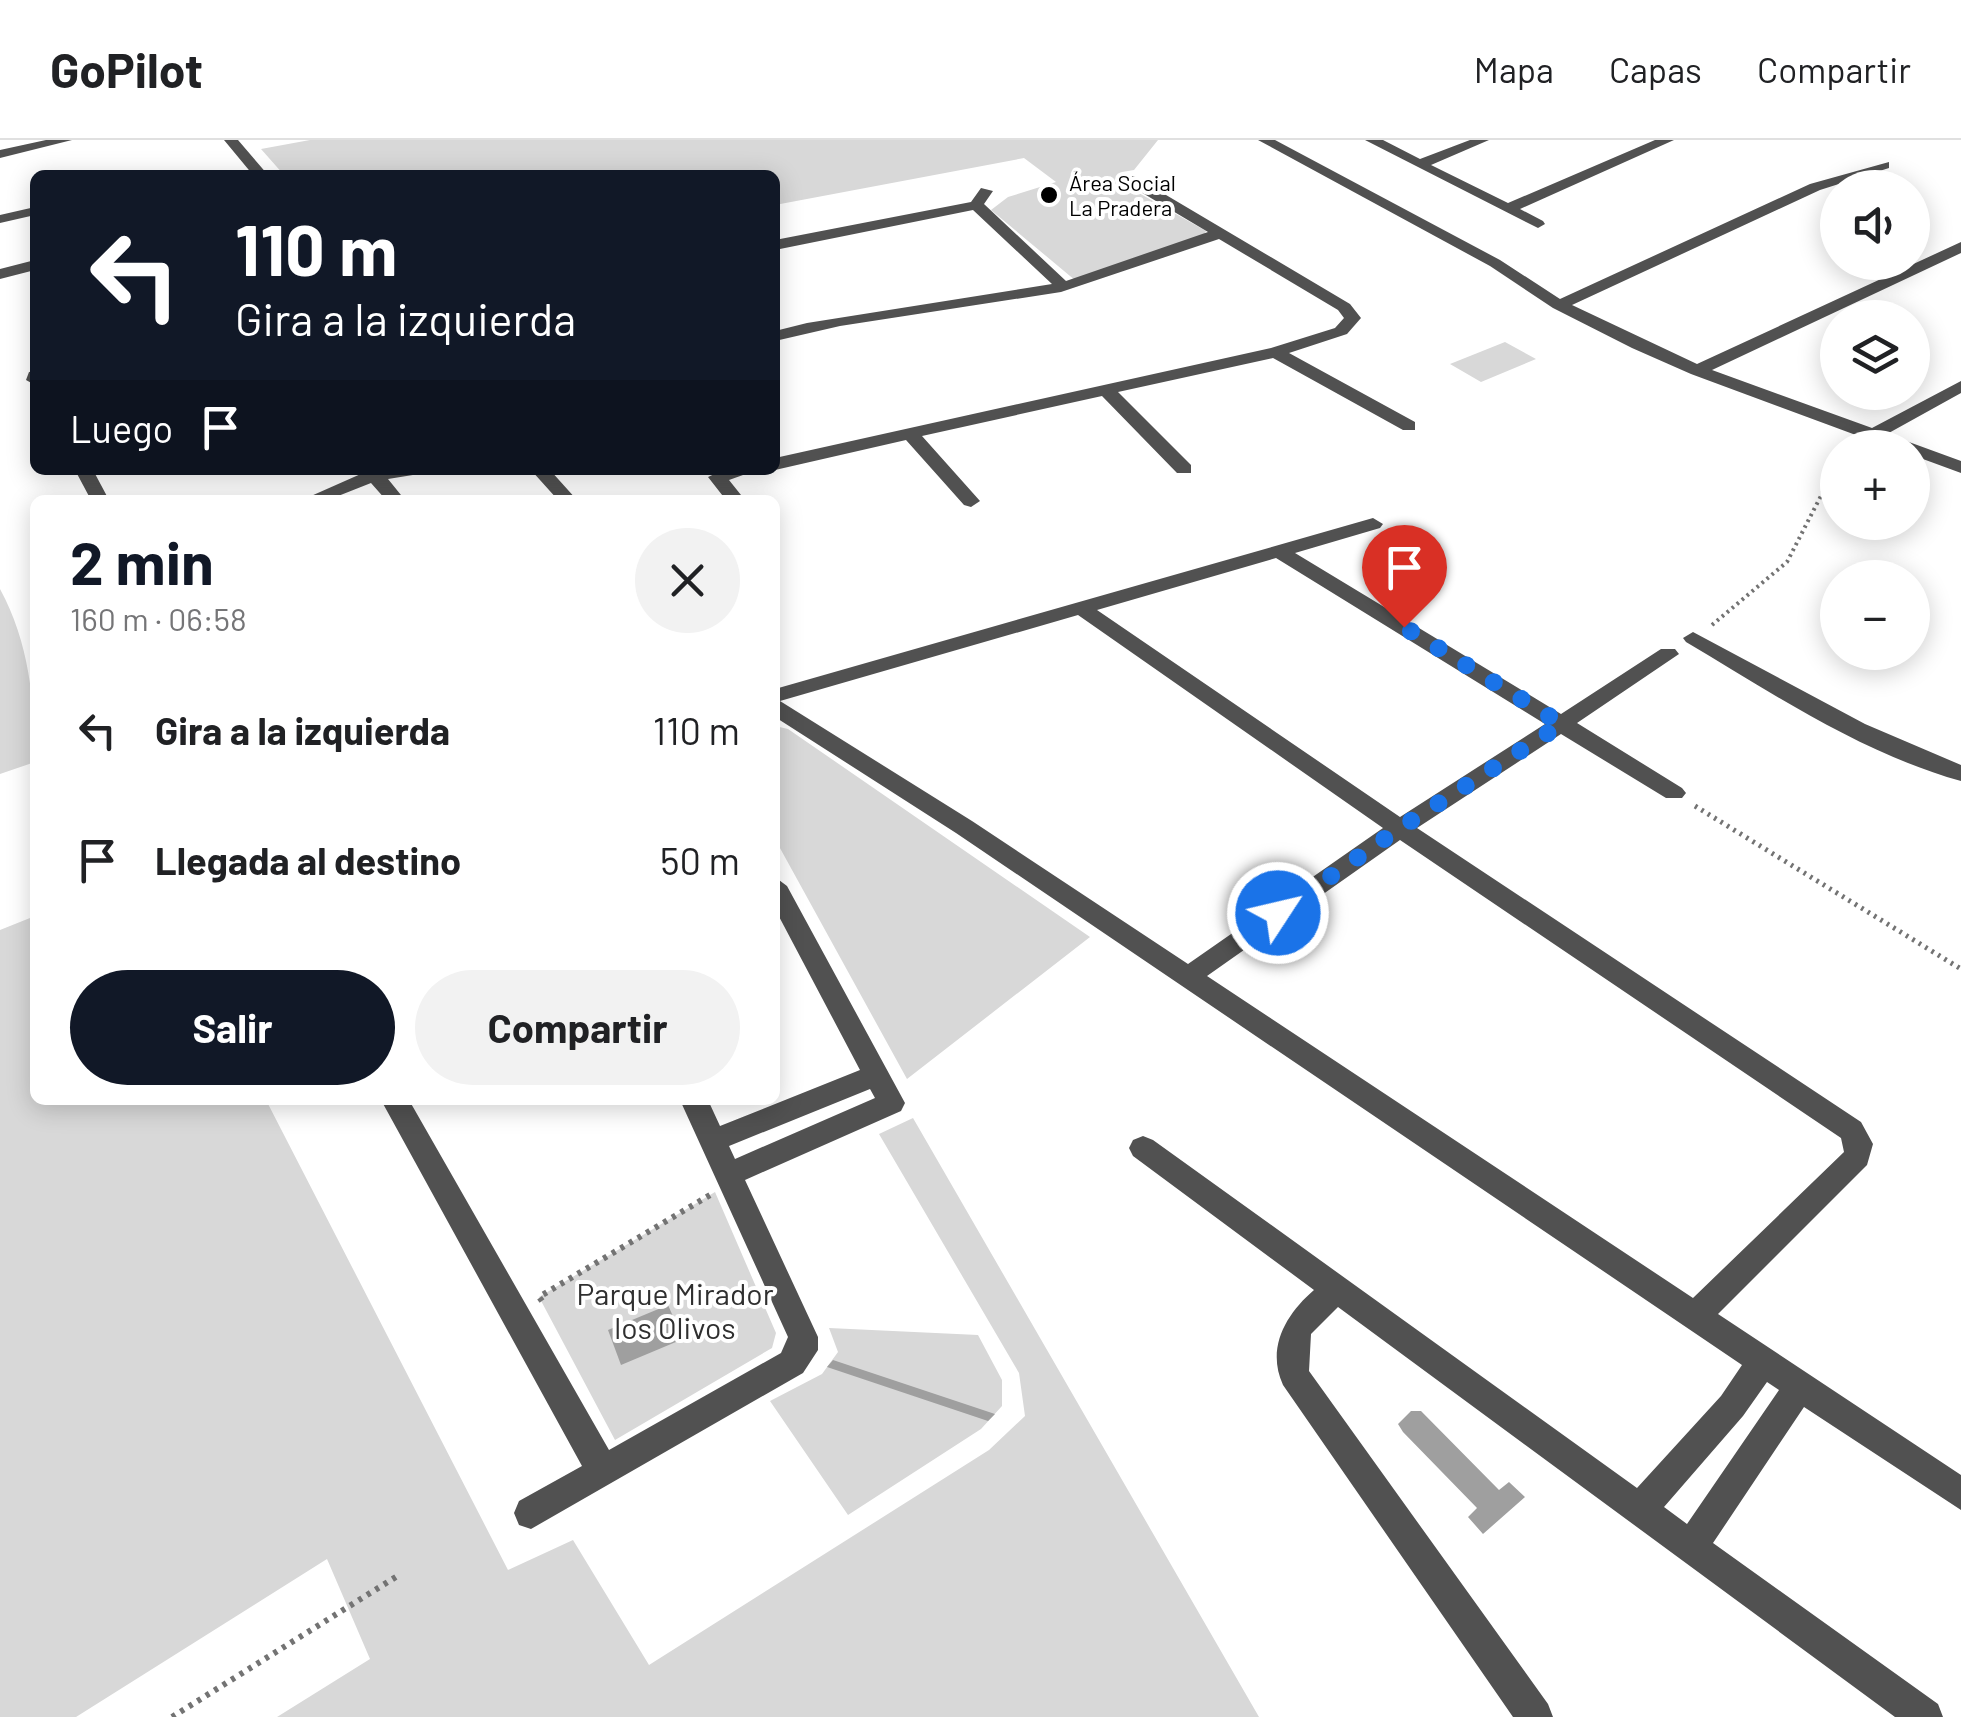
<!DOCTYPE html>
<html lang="es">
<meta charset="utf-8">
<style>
:root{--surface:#fff;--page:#f2f2f2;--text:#202124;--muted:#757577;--line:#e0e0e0;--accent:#111827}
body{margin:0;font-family:Barlow,sans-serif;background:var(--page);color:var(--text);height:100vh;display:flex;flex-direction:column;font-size:38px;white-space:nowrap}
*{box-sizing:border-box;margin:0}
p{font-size:32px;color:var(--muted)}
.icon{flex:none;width:55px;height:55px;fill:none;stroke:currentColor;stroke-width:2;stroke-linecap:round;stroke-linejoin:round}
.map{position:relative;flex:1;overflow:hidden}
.drawer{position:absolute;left:30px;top:355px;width:750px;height:610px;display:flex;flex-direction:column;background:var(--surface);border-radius:15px;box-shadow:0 5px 25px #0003}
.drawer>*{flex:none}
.guide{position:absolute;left:30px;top:30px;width:750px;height:305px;border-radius:15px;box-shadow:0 5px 25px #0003;background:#111827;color:#fff;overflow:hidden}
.tools{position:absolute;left:1820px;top:30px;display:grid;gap:20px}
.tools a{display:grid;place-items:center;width:110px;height:110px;border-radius:50%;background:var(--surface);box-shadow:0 5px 25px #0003;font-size:50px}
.pin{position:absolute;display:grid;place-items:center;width:85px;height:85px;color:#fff;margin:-102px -42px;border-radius:50% 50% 50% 0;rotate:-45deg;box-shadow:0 0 10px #0007}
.pin .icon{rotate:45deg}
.me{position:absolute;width:110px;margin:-55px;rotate:55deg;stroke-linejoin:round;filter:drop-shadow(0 0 8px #0008)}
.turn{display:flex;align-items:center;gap:35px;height:210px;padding:0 40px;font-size:45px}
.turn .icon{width:130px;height:130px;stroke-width:2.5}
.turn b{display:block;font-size:70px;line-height:85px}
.then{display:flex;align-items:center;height:95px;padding:0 40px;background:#0003;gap:20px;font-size:38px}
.round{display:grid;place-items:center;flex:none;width:105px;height:105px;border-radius:52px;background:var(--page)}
.head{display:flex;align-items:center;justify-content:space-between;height:170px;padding:0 40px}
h1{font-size:60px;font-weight:700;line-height:75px;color:var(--accent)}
.action{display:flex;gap:20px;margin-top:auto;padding:20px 40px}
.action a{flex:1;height:115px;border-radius:60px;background:var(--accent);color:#fff;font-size:40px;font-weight:700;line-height:115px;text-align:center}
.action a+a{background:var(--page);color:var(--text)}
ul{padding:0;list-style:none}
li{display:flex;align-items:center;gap:30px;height:130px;padding:0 40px}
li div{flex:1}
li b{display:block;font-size:38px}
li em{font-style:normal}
header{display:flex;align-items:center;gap:60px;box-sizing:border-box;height:140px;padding:0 50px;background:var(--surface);border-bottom:2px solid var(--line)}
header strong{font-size:48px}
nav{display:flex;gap:55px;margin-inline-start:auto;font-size:35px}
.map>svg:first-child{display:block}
</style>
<header>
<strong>GoPilot</strong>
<nav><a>Mapa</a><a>Capas</a><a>Compartir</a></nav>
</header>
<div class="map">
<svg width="1961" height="1577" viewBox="0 0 1961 1577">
<rect width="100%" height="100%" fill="#fff"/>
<path fill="#d8d8d8" d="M310 0H1158L1134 30 1122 32 1116 40 1206 91 1202 98 1076 141 991 70 1008 57 1056 42 1024 18 775 65V35H284L261 9Z
M1505 202 1536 219 1481 242 1450 224Z
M0 449C29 502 35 562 35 622L0 634Z
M775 586 788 589 1090 797 907 939 775 699Z
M35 776V960H266L508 1430 573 1400 649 1525 989 1310 1025 1276 1019 1233 879 994 913 978 1259 1577H277L370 1519 327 1419 76 1577H0V790Z
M715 1052 776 1193 772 1208 615 1300 539 1157Z
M829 1188 978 1195 1002 1240V1266L981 1289 848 1375 770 1261 822 1234 838 1212Z"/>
<path fill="#9f9f9f" d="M668 1165 683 1199 621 1225 608 1190Z
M833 1220 995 1274 988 1281 827 1227Z
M1411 1271H1421L1499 1350 1509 1342 1525 1357 1483 1394 1468 1377 1477 1368 1403 1292 1398 1284Z"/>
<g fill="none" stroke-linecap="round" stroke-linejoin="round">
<path stroke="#737373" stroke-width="4" stroke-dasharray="2.5 4" stroke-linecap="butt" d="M1712 485 1787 422 1825 348 1838 336"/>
<path stroke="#737373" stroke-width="5" stroke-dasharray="2.5 5" stroke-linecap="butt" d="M1695 666 1961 829"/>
<path stroke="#737373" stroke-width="6" stroke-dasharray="4 6" stroke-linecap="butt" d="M542 1161 539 1157 710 1055
M172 1577 399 1435"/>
<path fill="#515151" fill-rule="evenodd" d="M46 0H72L0 18V10Z
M224 0H238L268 35H253Z
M1258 0H1275L1500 120 1560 159 1810 44 1889 22V28L1820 50 1572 165 1697 224 1961 102V113L1712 230 1872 288 1961 241V253L1887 294 1961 321V333L1912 315V308H1891L1691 234 1632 208 1553 168 1490 126Z
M1365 0H1383L1420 19 1470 0H1489L1431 25 1508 63 1655 0H1674L1520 69 1543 81 1545 84 1538 88Z
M1124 36H1134L1350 164 1361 178 1347 194 1289 213 1415 282V290H1403L1273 218 1118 252 1191 325V333H1177L1102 256 922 296 980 361 971 367 964 365 906 300 775 330V318L1271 208 1335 188 1344 178 1338 170 1219 99 1061 152 840 186 775 201V191L807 183 1052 144 973 70 775 110V100L971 62 981 48 993 51 984 64 1066 141 1208 92 1124 42Z
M35 67V75L0 83V75Z
M35 120V130L0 139V129Z
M35 231V245L26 240 29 232Z
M75 330H93L109 360H91Z
M361 330H421L419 334 388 339 405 360H386L371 343 328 360H302L363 333Z
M531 330H550L577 360H558Z
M723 330H757L729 340 745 360H726L708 337Z
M1373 378 1383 384 1380 388 1295 413 1561 574 1661 509H1675L1679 514 1577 583 1682 648 1686 653 1682 658H1666L1561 594 1417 688 1861 982 1873 1004 1867 1025 1718 1174 1961 1335V1370L1804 1267 1713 1403 1938 1564 1943 1577H1895L1338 1167 1311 1194 1309 1231 1548 1564 1553 1577H1513L1283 1245C1266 1208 1286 1174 1314 1150L1133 1016 1129 1008 1133 1000 1143 996 1153 1000 1637 1348 1721 1256 1742 1225 956 693 775 577V549ZM1276 418 1545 584 1400 677 1097 470ZM1078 475 1383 688 1188 824 972 681 780 561ZM1400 700 1841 998 1844 1012 1693 1158 1207 836ZM1767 1242 1779 1250 1687 1384 1664 1367 1743 1276Z
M1693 492 1865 584 1961 625V641C1863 614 1772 553 1686 502L1683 498Z
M775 737 787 746 905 963 901 971 745 1040 818 1197V1210L803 1233 531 1389 519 1385 514 1373 519 1361 582 1326 381 960H409L609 1310 781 1213 788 1197 680 960H708L720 986 860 930 775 769ZM870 949 875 958 735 1019 729 1006Z"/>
</g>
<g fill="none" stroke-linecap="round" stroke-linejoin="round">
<path stroke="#1a73e8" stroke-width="18" stroke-dasharray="0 32.4" d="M1278 773 1400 688 1562 584 1404 487"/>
</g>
<circle fill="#000" stroke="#fff" stroke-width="4" cx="1049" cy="55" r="10"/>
<g text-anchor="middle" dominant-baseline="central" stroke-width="8" stroke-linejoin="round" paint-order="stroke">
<g font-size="22" fill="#000" stroke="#fff" text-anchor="start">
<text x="1069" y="42">Área Social<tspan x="1069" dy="25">La Pradera</tspan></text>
</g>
<g font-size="30" fill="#2f2f2f" stroke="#fff">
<text x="675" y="1153">Parque Mirador<tspan x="675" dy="34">los Olivos</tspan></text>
</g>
</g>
</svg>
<div class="tools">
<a><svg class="icon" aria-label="sound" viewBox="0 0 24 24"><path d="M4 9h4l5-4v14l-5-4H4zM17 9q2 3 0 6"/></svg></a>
<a><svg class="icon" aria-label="layers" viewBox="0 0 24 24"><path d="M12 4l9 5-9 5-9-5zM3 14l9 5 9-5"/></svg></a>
<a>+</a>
<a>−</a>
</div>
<div class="pin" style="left:1404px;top:487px;background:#d93025"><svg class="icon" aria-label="arrive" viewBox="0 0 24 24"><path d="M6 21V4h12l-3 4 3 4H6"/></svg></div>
<svg class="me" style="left:1278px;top:773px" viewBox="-20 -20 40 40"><circle r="17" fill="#1a73e8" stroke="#fff" stroke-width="3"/><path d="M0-11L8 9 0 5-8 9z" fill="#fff"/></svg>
<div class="guide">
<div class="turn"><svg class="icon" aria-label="left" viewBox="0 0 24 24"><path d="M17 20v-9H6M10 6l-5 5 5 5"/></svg><div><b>110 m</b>Gira a la izquierda</div></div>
<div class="then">Luego<svg class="icon" aria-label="arrive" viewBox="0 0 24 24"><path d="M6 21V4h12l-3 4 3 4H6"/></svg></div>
</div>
<section class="drawer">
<div class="head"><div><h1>2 min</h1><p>160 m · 06:58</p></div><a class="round"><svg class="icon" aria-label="close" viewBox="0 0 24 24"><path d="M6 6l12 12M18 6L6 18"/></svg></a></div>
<ul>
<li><svg class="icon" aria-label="left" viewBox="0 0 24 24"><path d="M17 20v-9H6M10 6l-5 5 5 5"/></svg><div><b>Gira a la izquierda</b></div><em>110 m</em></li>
<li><svg class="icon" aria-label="arrive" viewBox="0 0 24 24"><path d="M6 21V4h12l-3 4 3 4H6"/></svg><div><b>Llegada al destino</b></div><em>50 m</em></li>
</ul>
<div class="action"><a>Salir</a><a>Compartir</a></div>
</section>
</div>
